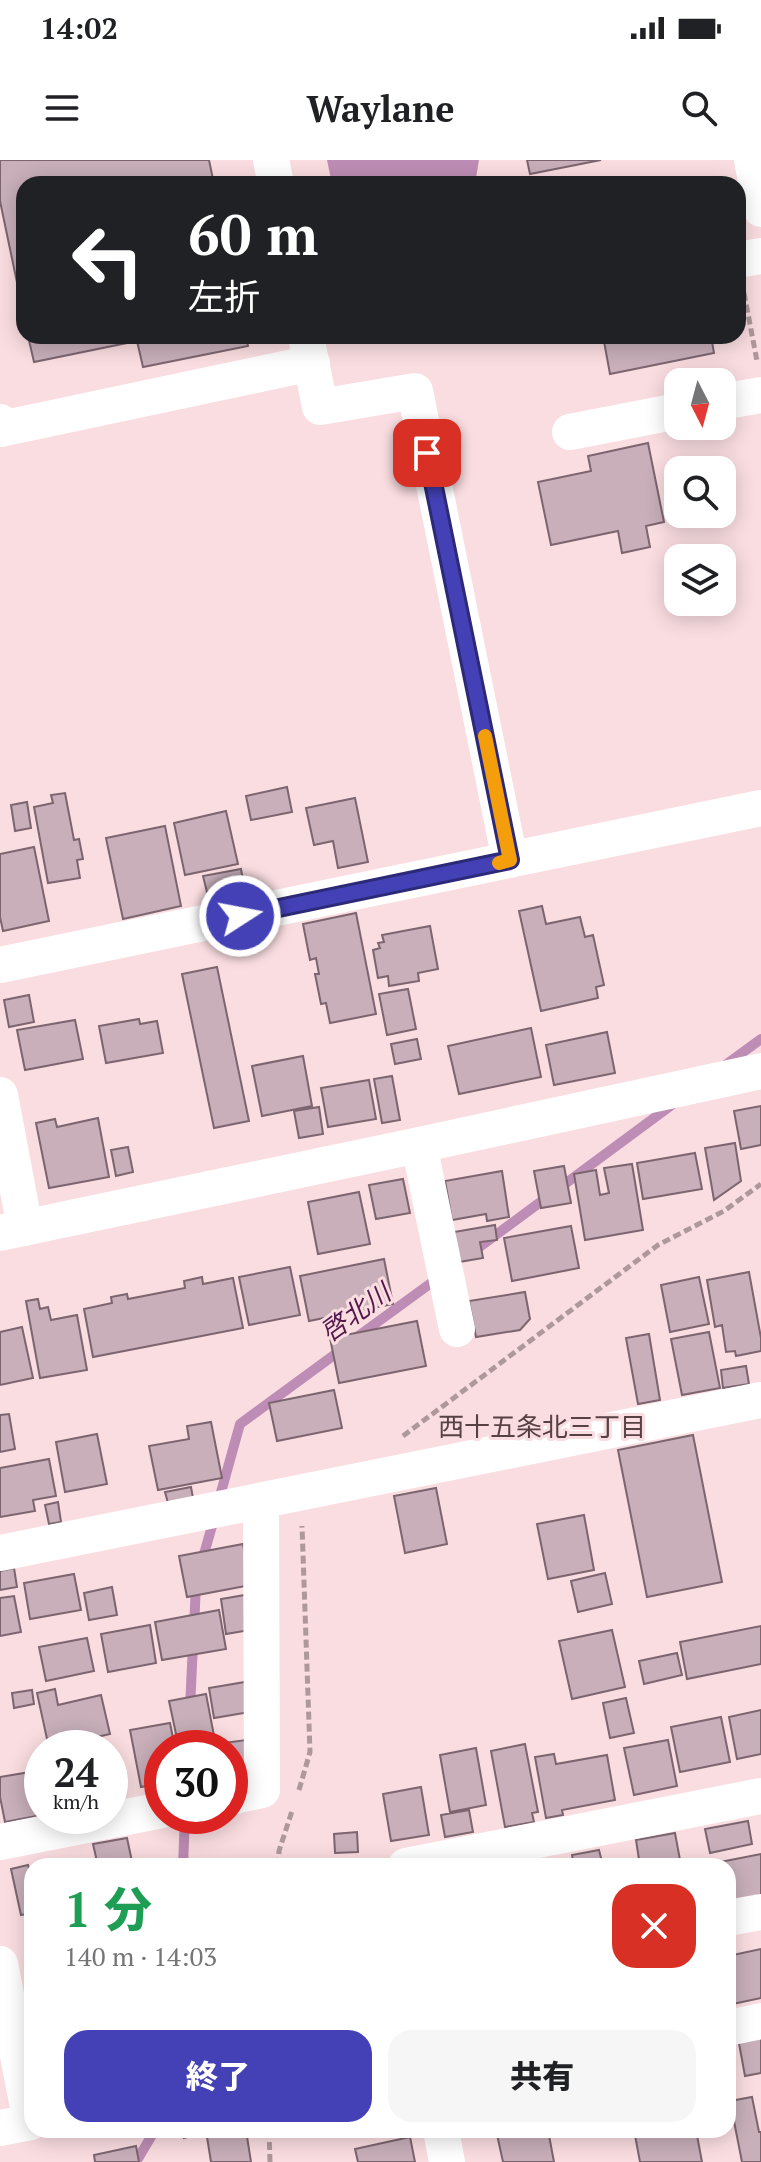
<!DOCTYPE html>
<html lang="ja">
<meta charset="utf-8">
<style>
:root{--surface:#fff;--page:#f6f6f6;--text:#202124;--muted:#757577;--accent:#4441b7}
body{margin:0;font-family:"PT Serif","Noto Sans JP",serif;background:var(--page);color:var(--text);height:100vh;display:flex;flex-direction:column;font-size:30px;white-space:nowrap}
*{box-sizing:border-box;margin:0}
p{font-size:26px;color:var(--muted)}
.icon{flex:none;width:44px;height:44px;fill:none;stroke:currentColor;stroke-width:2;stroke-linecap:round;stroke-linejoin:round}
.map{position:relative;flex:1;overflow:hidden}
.side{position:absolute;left:24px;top:1698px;width:712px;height:280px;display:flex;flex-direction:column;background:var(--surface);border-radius:24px;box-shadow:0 4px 20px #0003}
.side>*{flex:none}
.guide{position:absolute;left:16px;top:16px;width:730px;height:168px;border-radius:24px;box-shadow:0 4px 20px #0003;background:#202124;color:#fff;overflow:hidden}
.needle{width:52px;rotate:174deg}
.fabs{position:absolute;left:664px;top:208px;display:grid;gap:16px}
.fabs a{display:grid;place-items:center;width:72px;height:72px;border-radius:16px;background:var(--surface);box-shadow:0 4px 20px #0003;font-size:40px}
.speed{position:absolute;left:24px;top:1570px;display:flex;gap:16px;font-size:40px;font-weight:700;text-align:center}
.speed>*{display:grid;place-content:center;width:104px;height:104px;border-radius:50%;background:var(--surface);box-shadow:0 4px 20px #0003;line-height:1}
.speed small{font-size:20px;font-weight:400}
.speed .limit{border:12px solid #d22;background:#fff;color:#111}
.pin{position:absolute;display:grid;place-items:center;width:68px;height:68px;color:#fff;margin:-34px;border-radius:16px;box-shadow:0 4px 12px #0006}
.me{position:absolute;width:88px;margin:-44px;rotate:79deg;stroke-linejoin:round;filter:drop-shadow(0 0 6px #0008)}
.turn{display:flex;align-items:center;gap:28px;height:168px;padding:0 40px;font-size:36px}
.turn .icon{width:104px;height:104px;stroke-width:2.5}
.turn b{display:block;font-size:56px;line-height:68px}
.round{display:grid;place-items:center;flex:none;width:84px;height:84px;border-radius:24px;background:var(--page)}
.overview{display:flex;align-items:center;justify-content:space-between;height:136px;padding:0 40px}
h1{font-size:48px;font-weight:800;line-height:60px;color:#1e9e55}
.action{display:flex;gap:16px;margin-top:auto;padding:16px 40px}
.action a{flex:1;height:92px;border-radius:24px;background:var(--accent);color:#fff;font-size:32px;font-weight:800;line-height:92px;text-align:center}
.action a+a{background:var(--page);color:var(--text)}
.status{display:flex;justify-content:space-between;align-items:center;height:56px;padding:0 40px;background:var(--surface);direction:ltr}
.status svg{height:22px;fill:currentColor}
header{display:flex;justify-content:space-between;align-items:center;height:104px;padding:0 40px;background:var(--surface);font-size:36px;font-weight:800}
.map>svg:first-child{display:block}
</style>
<div class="status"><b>14:02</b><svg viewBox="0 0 49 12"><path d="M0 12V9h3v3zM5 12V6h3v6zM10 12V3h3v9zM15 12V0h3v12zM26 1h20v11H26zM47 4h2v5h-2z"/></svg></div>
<header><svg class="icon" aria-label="menu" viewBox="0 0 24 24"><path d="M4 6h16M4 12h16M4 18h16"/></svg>Waylane<svg class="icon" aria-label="search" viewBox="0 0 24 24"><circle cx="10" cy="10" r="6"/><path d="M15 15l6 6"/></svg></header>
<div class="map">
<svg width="761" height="2002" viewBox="0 0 761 2002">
<rect width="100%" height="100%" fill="#fadde1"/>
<path fill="#be8db5" d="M327 0H479L475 24H332Z"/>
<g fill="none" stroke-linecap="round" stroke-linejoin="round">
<path stroke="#be8db5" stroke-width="10" d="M724 906 761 879
M470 1094 673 944
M357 1177 438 1118
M218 1343 240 1264 345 1187
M202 1401 214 1359
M194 1468 196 1424
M190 1548 193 1484
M183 1706 185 1656
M136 2002 155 1970"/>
</g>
<path fill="#c8afba" stroke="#7c656f" stroke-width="2" d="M0 0H209L214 24H24V156L0 41Z
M527 0H601L530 14Z
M28 176H246L248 186 143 207 137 181 34 202Z
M603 176H711L714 193 610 214Z
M648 283 664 362 646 366 650 387 622 393 618 371 551 385 538 322 591 311 588 296Z
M287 627 292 652 251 660 246 636Z
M65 633 74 680 79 679 83 699 77 700 80 718 48 723 34 647 53 643 51 635Z
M355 638 368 702 338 708 333 681 314 685 306 648Z
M27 642 31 668 15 671 11 645Z
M226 651 238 704 185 715 174 663Z
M165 666 181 746 123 759 106 678Z
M34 687 49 761 3 771 0 757V694Z
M241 709 245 732 209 740 203 716Z
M542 746 546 764 580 757 585 777 593 775 604 825 596 827 598 838 541 851 519 751Z
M356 753 376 854 330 863 326 843 321 844 315 814H319L316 798 310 800 303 764Z
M430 766 438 809 418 813 419 821 389 826 388 816 378 818 373 790 380 788 378 783 384 782 382 775Z
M217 807 249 961 214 968 182 814Z
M408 829 416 869 387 875 379 834Z
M29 835 34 862 9 867 4 840Z
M139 859 140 864 157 861 163 893 106 903 99 866Z
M75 860 83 899 25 910 17 870Z
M531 868 541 917 459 934 448 886Z
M607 872 615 913 554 925 546 885Z
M417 879 421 899 395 904 391 884Z
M303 896 312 946 262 956 252 906Z
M392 916 400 960 382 963 374 919Z
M369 920 376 959 328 967 321 928Z
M761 946V985L741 989 734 951Z
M319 947 323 974 299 978 294 951Z
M98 958 109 1017 49 1028 36 963 55 959 57 967Z
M735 983 741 1021 714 1040 705 988Z
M128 987 133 1012 116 1016 111 990Z
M695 993 702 1029 643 1039 637 1003Z
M632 1004 643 1070 585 1080 574 1014 596 1010 600 1035 609 1033 604 1008Z
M564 1006 571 1043 541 1048 534 1011Z
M502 1011 509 1057 487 1061 486 1054 452 1060 445 1021Z
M403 1019 410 1053 376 1059 369 1025Z
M359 1032 370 1084 318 1094 308 1042Z
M495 1065 497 1080 480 1082 483 1098 459 1102 454 1072Z
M571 1066 579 1108 512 1121 504 1078Z
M384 1099 393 1144 309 1161 300 1116Z
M290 1107 300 1155 249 1165 239 1117Z
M749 1112 761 1178V1191L736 1196 735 1191 726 1192 722 1165 715 1167 707 1120Z
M202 1117 203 1124 233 1118 243 1168 93 1197 84 1149 112 1143 111 1137 127 1134 128 1139 185 1128 184 1121Z
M699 1117 709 1164 670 1172 661 1125Z
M525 1132 530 1159 520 1170 476 1177 469 1141Z
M38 1139 40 1149 48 1147 51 1160 77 1155 87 1210 40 1218 26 1141Z
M417 1161 426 1206 339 1223 330 1178Z
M22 1167 33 1218 0 1225V1172Z
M709 1172 720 1228 682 1235 671 1179Z
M649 1174 660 1240 638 1244 626 1178Z
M746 1206 749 1224 723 1228 721 1210Z
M334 1230 342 1268 277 1281 269 1243Z
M9 1254 15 1289 0 1292V1255Z
M211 1262 222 1318 158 1330 149 1286 189 1279 187 1266Z
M97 1274 107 1324 65 1332 56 1282Z
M693 1275 722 1422 647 1437 618 1290Z
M49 1299 56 1336 33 1340 35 1351 0 1357V1308Z
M191 1327 193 1338 168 1343 165 1332Z
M436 1328 447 1384 405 1393 394 1336Z
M58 1342 61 1362 49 1364 45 1345Z
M584 1355 594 1410 548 1419 537 1364Z
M243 1384 251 1425 187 1437 179 1396Z
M14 1408 17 1427 0 1430V1411Z
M605 1413 612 1444 578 1452 571 1421Z
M74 1414 81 1450 30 1459 24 1423Z
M112 1427 117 1455 89 1460 84 1433Z
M245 1435 250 1470 226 1474 221 1439Z
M14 1436 21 1472 0 1476V1438Z
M219 1450 226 1489 162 1500 155 1462Z
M150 1465 156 1503 108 1512 101 1474Z
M761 1466V1504L687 1519 680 1482Z
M612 1470 625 1527 572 1539 559 1481Z
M87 1478 94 1511 46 1521 39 1487Z
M677 1493 682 1515 644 1524 639 1501Z
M245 1522 250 1552 214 1558 209 1528Z
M55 1529 58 1545 101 1535 110 1574 49 1588 37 1533Z
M32 1530 34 1544 14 1548 12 1533Z
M206 1534 215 1581 179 1588 169 1541Z
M626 1538 634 1573 610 1578 603 1543Z
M761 1550V1594L737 1599 729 1557Z
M721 1557 730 1602 680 1612 671 1567Z
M170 1563 175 1588H162V1623L141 1627 130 1570Z
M246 1580 250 1602 230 1606V1588H224L223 1583Z
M668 1580 677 1626 634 1635 624 1588Z
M525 1584 538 1652 532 1653 534 1662 505 1667 491 1591Z
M476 1588 486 1645 450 1652 440 1595Z
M554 1594 556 1604 607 1595 615 1640 562 1650 563 1655 546 1658 535 1597Z
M110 1601H112L119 1638 110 1639Z
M42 1610V1655L5 1662 0 1637V1617Z
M421 1627 429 1675 391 1681 383 1634Z
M469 1650 473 1672 445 1677 441 1655Z
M748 1661 752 1684 710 1693 705 1669Z
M357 1672 358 1692 335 1693 334 1674Z
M675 1673 680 1700 640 1706 636 1680Z
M127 1678 133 1706H98L93 1684Z
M599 1690 603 1706H574L572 1695Z
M761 1694V1735L728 1742V1706H721L720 1702Z
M28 1705 30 1712H32V1753L21 1755 11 1709Z
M761 1789V1838L728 1845V1796Z
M761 1874V1913L745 1916 738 1878Z
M752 1937 759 1972H761V2002H742L730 1941Z
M182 1970H201V1973L184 1978Z
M246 1970 251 2002H211L207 1977Z
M496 1970H548L554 2002H503Z
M634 1970H696L702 2002H640Z
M410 1977 415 2002H358L355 1989Z
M136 1986 139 2002H95L94 1995Z"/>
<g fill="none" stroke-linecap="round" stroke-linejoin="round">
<path stroke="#ae989b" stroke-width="5" stroke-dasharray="8 4" stroke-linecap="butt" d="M744 133 757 201
M403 1276 658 1085 724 1051 761 1024
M299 1630 310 1592 302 1366
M278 1706 279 1691 292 1651
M269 1970 270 2002"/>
<path stroke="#fff" stroke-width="36" d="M271 0 276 24
M752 0 761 49
M738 100 761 96
M306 176 320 247 415 231 510 700
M722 242 761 235
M0 262 1 269 312 203
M570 272 678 251
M0 805 761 648
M0 935 25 1068
M419 985 457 1169
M0 1073 419 985 761 911
M0 1393 761 1240
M230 1637 262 1630 261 1341
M0 1682 162 1650
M406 1706 761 1636
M728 1758 761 1752
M0 1804 31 1962 0 1968
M728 1868 761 1861
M441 1970 447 2002"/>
</g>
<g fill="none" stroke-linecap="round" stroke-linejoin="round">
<defs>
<path id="route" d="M240 756 510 700 427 293"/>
</defs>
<use href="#route" stroke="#2c2a77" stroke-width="20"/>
<use href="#route" stroke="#4441b7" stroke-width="14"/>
<path stroke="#f59e0b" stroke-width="14" d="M485 576 510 700 499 703"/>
</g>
<g text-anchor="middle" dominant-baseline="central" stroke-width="6" stroke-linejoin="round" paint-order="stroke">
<g font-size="26" font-style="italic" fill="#54194d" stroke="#fadde1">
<text transform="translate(355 1152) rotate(-36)">啓北川</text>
</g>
<g font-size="26" fill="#584144" stroke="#fadde1">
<text x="542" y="1266">西十五条北三丁目</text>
</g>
</g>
</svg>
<div class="fabs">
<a><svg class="needle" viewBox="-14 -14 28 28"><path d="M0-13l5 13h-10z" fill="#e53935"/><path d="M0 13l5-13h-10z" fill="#757577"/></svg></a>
<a><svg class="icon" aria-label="search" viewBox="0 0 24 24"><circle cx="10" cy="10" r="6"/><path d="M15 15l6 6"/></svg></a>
<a><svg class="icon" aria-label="layers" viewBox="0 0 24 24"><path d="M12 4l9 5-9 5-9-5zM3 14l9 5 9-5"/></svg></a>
</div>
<div class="speed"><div>24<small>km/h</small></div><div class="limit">30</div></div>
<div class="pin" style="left:427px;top:293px;background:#d93025"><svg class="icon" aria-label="arrive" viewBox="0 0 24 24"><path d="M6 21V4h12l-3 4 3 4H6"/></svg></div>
<svg class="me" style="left:240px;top:756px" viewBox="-20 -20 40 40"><circle r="17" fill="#4441b7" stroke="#fff" stroke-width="3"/><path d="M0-11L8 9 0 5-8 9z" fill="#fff"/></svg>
<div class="guide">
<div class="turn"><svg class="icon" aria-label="left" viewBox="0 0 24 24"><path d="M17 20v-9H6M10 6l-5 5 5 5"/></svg><div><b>60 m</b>左折</div></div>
</div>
<section class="side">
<div class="overview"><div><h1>1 分</h1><p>140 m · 14:03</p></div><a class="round" style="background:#d93025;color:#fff"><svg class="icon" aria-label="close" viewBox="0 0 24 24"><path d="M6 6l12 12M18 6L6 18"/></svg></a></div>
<div class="action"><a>終了</a><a>共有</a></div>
</section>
</div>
